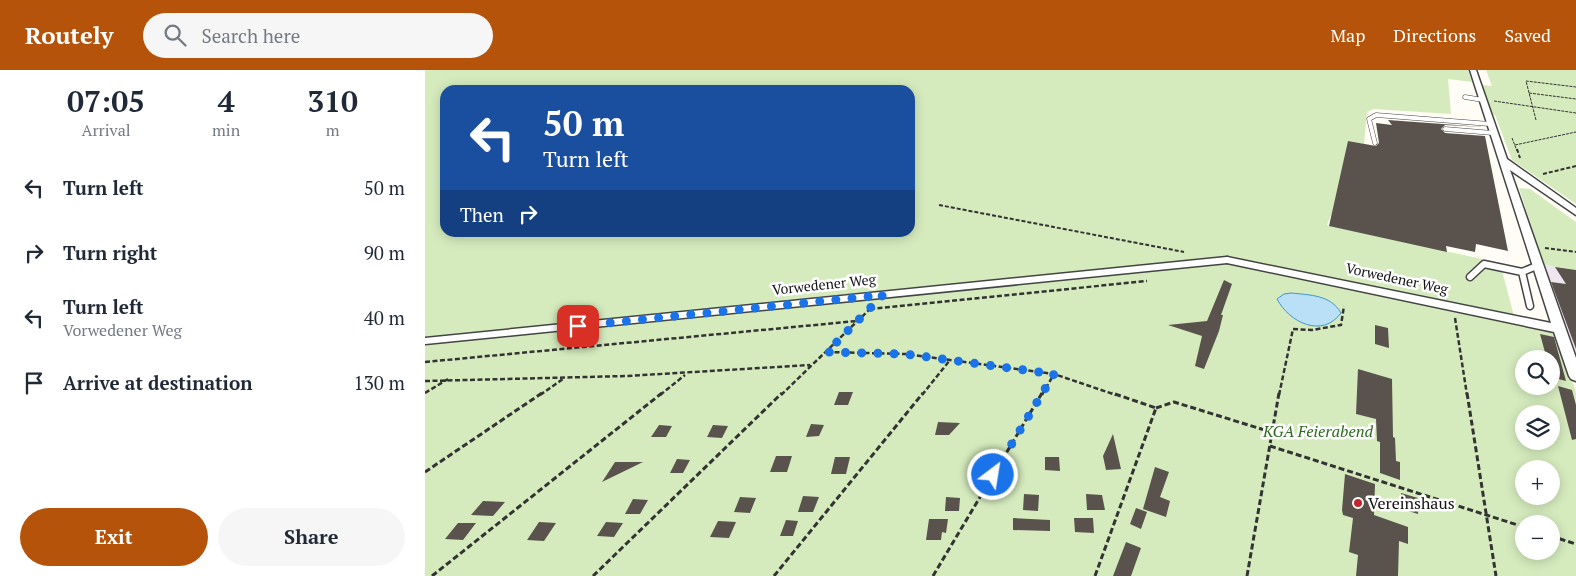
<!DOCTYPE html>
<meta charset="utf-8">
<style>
:root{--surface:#fff;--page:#f6f6f7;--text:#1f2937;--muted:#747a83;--accent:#b45309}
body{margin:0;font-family:"PT Serif",serif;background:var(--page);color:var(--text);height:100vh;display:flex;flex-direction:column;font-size:19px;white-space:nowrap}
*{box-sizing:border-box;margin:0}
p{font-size:16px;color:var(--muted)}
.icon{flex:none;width:28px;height:28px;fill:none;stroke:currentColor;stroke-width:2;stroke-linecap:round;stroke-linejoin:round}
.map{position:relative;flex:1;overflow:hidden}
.side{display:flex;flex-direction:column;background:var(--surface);width:425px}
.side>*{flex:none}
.hud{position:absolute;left:15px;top:15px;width:475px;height:152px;border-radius:15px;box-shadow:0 2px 12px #0003;background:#1a4fa0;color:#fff;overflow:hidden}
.tools{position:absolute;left:1090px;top:280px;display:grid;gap:10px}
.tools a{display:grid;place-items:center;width:45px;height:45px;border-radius:50%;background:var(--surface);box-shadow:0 2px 12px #0003;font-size:25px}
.pin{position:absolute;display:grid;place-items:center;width:42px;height:42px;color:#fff;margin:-21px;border-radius:10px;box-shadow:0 2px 8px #0006}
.me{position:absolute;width:55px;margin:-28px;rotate:31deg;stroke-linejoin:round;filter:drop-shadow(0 0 4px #0008)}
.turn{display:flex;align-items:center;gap:18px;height:105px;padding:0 20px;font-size:22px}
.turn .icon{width:65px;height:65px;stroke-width:2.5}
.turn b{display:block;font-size:35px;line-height:42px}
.then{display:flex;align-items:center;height:48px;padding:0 20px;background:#0003;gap:10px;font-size:19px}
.eta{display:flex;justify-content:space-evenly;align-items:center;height:85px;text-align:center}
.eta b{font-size:30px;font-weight:700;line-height:35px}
.cta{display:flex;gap:10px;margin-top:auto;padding:10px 20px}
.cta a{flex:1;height:58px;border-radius:30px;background:var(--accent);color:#fff;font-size:20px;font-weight:700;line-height:58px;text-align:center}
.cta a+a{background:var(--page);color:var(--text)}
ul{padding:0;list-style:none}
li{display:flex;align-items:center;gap:15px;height:65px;padding:0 20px}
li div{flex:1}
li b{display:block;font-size:19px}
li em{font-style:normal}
header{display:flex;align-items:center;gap:30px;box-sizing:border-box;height:70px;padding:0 25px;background:var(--accent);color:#fff}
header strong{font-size:24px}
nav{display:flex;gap:28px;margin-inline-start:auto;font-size:18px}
.search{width:350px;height:45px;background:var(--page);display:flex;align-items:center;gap:12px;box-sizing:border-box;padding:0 18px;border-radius:28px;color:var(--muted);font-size:19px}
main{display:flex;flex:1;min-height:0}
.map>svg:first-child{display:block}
</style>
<header>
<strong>Routely</strong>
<div class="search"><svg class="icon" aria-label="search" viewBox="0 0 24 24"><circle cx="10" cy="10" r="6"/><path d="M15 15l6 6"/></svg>Search here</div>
<nav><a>Map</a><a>Directions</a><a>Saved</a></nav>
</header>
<main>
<section class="side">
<div class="eta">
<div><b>07:05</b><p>Arrival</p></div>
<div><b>4</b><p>min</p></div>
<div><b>310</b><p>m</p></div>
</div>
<ul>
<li><svg class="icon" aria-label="left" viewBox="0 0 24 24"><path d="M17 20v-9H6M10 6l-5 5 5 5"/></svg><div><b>Turn left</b></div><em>50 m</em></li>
<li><svg class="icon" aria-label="right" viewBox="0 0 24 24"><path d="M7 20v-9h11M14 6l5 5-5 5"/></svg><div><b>Turn right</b></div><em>90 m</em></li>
<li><svg class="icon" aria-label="left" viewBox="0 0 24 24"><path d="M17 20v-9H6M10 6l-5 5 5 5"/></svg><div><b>Turn left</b><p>Vorwedener Weg</p></div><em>40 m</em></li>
<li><svg class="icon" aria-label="arrive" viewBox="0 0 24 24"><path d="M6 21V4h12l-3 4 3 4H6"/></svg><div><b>Arrive at destination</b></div><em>130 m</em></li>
</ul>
<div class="cta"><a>Exit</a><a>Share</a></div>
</section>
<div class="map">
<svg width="1151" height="506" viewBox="0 0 1151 506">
<rect width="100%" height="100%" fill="#fffdf5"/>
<path fill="#eee6ef" d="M1119 195 1151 200V283L1130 225Z"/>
<path fill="#d5ebbd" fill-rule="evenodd" d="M0 0H1043L1047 12 1023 9 1026 44 949 39 942 42 939 74 924 71 907 143 902 155 1075 193 1089 246 1125 253 1128 262 1132 265 1151 322V506H0ZM20 20H485V162H20ZM1099 289H1126V316H1099ZM1099 344H1126V371H1099ZM1099 399H1126V426H1099ZM1099 454H1126V481H1099Z
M1061 0H1151V134L1087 90 1070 45H1067L1057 15 1067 16Z
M1094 118 1105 119 1151 152V200L1119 195Z"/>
<path fill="#b9e0f7" stroke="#3f96cf" d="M866 223C885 225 906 225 916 243 897 269 864 252 852 229L859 224Z"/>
<path fill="#5a524d" d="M963 50 1058 57 1020 55 1016 59 1020 63 1060 66 1083 181 1051 174 1050 182 1021 176 1022 182 904 156 923 71 951 76 954 73 951 53 967 55Z
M1130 197 1151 200V279L1126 212 1141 214Z
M799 210 807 214 796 245H798L794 261 779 299 770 296 777 266 743 255 782 251Z
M950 255 963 258 964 278 950 274Z
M1115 264 1129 267 1141 311 1126 307V287L1121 286Z
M933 299 967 309 968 367 970 368 971 391 975 392V410L955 403V372L952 371 951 349 931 344Z
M1133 316 1147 320 1151 335V369L1147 370Z
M414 322H428L423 335H409Z
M513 352 535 353 524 365H510Z
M386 354 399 355 394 366 381 367Z
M234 355 247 356 241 367H226Z
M288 355 303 356 297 368 282 367Z
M688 364 696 399 681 400 678 386Z
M351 386H367L362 402H345Z
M410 387H425L421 404H406Z
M620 387H634L635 401 620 400Z
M252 389 265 390 258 403H245Z
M190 392H218L177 412Z
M730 397 744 402 735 427 745 431 741 447 718 439Z
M920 404 950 414 949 445 983 457V474L974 471 973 506H931L933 485 924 482 928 448 918 445 917 440Z
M976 423 993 428V444L977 439Z
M599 424 614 425 613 441 598 440Z
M661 424 677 425 680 440H662Z
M378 426 394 427 388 442H373Z
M315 427 331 428 325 443 309 442Z
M521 427 535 428 534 441H520Z
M208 429 223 430 215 444H200Z
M58 431 80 432 68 446 46 445Z
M711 438 722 442 716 459 705 454Z
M588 448 625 450V461L588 460Z
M649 448H668L669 463 650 462Z
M504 449H523L521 463 517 462 516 470H501Z
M361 450 373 451 368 466H355Z
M293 451 311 452 304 468 285 467Z
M114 452 131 453 119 471 102 470Z
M181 452 198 453 189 467 172 466Z
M33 453H51L38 470 20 469Z
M701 472 716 478 706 506H688Z"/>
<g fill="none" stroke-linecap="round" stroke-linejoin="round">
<defs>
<path id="service-far1" d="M1040 27 1058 30
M1020 59 1068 63
M950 73 944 49 951 45 1065 54"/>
<path id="service" d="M1045 207 1059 194 1097 202
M1105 236 1097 202 1114 195
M0 271 802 190"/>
<path id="minor" d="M1045 0H1051L1082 89 1151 138V145L1085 100 1151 288V311L1146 309 1144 306 1129 262 802 193 797 190 802 187 1126 253Z"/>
</defs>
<use href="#service-far1" stroke="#444" stroke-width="5"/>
<use href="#service" stroke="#444" stroke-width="9"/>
<use href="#minor" stroke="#444" stroke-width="3"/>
<path stroke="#333" stroke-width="1" stroke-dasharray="3 1" stroke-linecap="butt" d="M1104 23 1151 29
M1069 31 1151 43
M1111 50 1101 11 1151 17
M1087 68 1092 81
M1090 75 1151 62"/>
<path stroke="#333" stroke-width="2" stroke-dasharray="4 2" stroke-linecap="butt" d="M1092 79 1095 88
M1118 104 1151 96
M514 135 759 182
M1120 178 1151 182"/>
<path stroke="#333" stroke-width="2.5" stroke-dasharray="5 2.5" stroke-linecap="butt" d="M445 239 722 211
M1030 248 1042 325
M402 282 480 284 629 304 691 325
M0 292 432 251
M0 311 202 306 385 295
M0 323 23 309
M115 325 138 309
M235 325 260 305
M356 325 448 236
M497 325 525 290
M617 325 629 304
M854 325 868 259 887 260 916 255 919 236"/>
<path stroke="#333" stroke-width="3" stroke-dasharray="6 3" stroke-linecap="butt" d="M1042 323 1071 506
M731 338 749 332 846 362
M845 376 1099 457
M0 402 117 323
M1126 466 1151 474
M7 506 237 323
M168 506 357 323
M349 506 498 323
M508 506 617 323
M670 506 731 338 687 323
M822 506 854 323"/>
<use href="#service-far1" stroke="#fff" stroke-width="4"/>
<use href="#service" stroke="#fff" stroke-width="6"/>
<use href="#minor" fill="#fff" fill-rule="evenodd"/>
</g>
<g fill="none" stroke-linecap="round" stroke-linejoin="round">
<path stroke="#1a73e8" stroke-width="9" stroke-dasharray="0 16.2" d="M153 256 458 225 402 282 480 284 629 304 568 405"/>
</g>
<circle fill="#c4262e" stroke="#fff" stroke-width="2" cx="933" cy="433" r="5"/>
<g text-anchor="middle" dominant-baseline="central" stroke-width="5" stroke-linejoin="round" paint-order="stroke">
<g font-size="14" fill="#111" stroke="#fff">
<text transform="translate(972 208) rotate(12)">Vorwedener Weg</text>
<text transform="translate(399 214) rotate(-6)">Vorwedener Weg</text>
</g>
<g font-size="16" font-style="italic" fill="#2f6b1f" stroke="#fff">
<text x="893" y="361">KGA Feierabend</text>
</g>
<g font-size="16" fill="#111" stroke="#fff" text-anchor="start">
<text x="943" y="433">Vereinshaus</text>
</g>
</g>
</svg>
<div class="tools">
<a><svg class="icon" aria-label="search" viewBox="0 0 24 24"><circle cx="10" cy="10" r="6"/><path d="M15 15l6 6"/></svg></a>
<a><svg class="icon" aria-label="layers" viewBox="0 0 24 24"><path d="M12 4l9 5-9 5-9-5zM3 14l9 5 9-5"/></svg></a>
<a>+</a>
<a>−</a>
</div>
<div class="pin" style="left:153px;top:256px;background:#d93025"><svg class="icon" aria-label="arrive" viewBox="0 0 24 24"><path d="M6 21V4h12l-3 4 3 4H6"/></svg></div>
<svg class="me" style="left:568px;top:405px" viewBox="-20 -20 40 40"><circle r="17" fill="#1a73e8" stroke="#fff" stroke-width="3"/><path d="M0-11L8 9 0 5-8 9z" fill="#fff"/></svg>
<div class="hud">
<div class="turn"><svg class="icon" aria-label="left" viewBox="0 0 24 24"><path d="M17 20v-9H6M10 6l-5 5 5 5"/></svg><div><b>50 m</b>Turn left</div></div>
<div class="then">Then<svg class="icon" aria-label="right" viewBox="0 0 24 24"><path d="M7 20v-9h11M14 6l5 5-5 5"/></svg></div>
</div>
</div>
</main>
